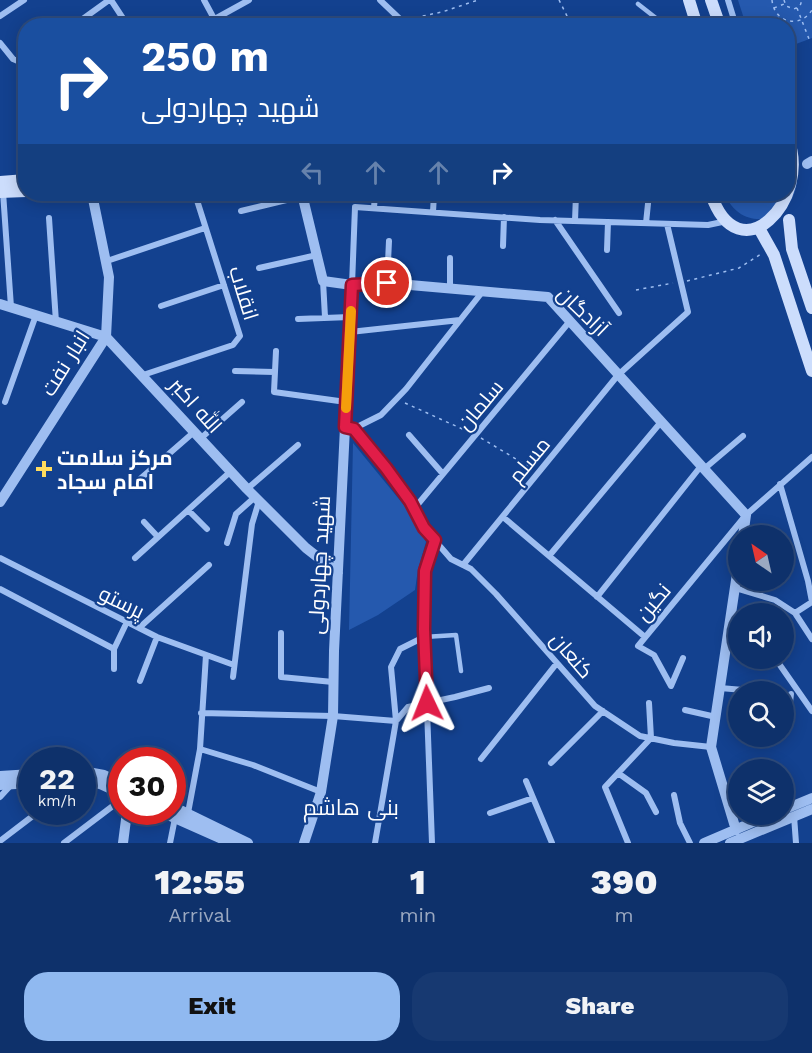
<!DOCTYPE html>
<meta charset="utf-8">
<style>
:root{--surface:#0e316b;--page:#173971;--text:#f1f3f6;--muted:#9ba9c1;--line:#2e4c7e;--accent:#90b9f0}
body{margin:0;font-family:"Work Sans",Cairo,sans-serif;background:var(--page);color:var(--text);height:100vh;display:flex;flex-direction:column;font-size:22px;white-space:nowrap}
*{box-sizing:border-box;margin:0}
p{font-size:20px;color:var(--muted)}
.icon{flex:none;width:33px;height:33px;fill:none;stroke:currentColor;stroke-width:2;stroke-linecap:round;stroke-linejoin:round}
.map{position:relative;height:843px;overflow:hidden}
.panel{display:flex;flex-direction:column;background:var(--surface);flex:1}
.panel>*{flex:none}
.top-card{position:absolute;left:18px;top:18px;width:777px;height:183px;border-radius:24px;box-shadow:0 3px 15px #0003,0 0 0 2px var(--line);background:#1a4fa0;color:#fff;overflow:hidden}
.needle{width:39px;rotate:326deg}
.controls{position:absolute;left:728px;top:525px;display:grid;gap:12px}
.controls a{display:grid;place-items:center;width:66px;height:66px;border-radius:50%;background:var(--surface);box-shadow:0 3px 15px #0003,0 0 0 2px var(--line);font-size:30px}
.speed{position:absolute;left:18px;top:747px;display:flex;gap:12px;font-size:30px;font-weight:700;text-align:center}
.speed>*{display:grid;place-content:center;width:78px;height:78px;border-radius:50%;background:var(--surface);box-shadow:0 3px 15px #0003,0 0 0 2px var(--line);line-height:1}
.speed small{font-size:15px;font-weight:400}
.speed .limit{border:9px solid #d22;background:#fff;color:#111}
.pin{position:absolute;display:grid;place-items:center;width:51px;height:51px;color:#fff;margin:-26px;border:3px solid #fff;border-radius:50%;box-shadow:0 2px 6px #0007}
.me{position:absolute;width:66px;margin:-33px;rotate:358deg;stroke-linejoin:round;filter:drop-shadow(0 0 4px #0008)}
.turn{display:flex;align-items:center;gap:21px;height:126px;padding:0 24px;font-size:27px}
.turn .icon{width:78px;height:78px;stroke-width:2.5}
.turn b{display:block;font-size:42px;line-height:51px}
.lanes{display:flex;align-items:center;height:57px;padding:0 24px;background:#0003;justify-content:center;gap:30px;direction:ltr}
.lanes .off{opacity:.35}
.eta{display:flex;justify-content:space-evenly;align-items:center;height:102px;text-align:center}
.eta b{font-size:36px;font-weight:800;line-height:42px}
.primary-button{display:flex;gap:12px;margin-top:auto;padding:12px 24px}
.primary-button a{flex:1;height:69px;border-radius:24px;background:var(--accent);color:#111;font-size:24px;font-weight:800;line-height:69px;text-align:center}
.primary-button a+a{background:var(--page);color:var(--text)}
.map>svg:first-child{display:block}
</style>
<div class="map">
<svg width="812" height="843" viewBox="0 0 812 843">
<rect width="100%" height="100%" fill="#13418f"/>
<path fill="#2559ae" d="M738 0H812V38L788 47V26L746 25Z
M797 170C802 222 742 237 725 194H788Z
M353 443 412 515 426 542 418 569 415 590 378 615 349 630Z"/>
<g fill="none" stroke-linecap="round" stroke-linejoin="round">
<path stroke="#9ebef1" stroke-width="1.5" stroke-dasharray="3 4.5" stroke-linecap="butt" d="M559 0 572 26
M772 0C774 23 800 29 812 10
M784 0 786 6 794 9 800 6 802 0
M774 8 784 4
M797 8 809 39
M408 19 442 12 478 0
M774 26 778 17
M687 281 739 268 761 254
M636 290 673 283
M405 403 469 432
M481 438 531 468"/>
<path stroke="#9ebef1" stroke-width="4.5" d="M638 4 661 22 692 19
M424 637 456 635 461 671"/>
<path stroke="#9ebef1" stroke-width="6" d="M111 0 128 26
M204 0 218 26
M380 0 401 20 394 26
M728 0 736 26
M0 16 24 0
M73 26 109 0
M202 26 249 0
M0 43 13 59 20 62 26 59
M3 192 11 307
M374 208 375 194
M241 211 303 196
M433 212 434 194
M49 218 56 322
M555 220 619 313
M575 221 576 194
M646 223 649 194
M503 246 504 217
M607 250 608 222
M107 261 205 228
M259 268 317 255
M323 281 325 317
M387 283 389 241
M352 285 355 207 540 220 708 225 727 221
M450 289V258
M161 306 224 285
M298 319 350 317
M350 332 460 320
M276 351 274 392 346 402
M235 371 274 372
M143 375 233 345 240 336 195 194
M5 402 36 315
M345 427 353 429 386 468 409 501 424 528 451 559 471 569 496 594 595 706 640 736 674 743 711 747
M353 429 381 415 406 389 483 291
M409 435 443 474
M200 439 242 402
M704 469 743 436
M140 479 194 432
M780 484 808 581 812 602 795 613
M247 489 298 445
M414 509 570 321
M188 510 207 529
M503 517 645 637
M144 522 158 537
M227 543 236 514 255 497
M549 556 661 422
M0 558 157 637 234 665
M135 558 230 472
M463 565 618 375 688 312 667 224
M735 588 775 600 795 613 812 639
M0 589 114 649
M597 597 701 466
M139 628 209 565
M281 633V677L333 682
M683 658 671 686 654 655 638 646 746 515 812 457
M775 658 812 711
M114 669V649L125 626
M233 677 252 524 259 501
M140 681 157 637
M720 688 766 692
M685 710 716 717
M201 713 333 716 396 721 408 707 455 697 489 688
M787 728 791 694
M200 749 253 765 321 792
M481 759 557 663
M551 763 603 711
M618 773 646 793 656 812
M526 781 552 843
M674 795 680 823 690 843
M0 797 11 785
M188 813 200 749 206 655
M490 813 533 798
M794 816 796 843
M0 841 38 812
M64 843 122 799
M170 843 175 818
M375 843 396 721 391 667 400 649 424 637
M432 843 424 629 425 571 435 540
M628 843 605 787 651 738 649 703"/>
<path stroke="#9ebef1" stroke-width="10" d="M807 164 812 161
M302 194 323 281 352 285 387 283 548 297 746 515 743 536
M0 304 106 337 247 489 306 548 338 573
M0 502 106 337 109 277 92 194
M82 771 104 775 122 783
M0 776 32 774
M82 781 100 784 122 794
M0 785 32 783
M172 806 248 843
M783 810 812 798
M161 812 231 843
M736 830 711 747 738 567
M123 843 127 812
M304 843 321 792 333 716 334 651 352 285
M704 843 772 814
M730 843 812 809"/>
<path stroke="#ccddfc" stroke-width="12" d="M689 0 697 26
M711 0 720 26
M0 182 26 180
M0 192 26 191
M711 194C739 276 812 200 788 139
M789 220 792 249 812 308
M760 230 774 255 812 371"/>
</g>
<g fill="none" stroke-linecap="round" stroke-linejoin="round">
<defs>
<path id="route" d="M387 283 352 285 345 427 354 429 386 468 410 501 424 528 435 540 425 571 424 629 427 703"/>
</defs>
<use href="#route" stroke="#92132f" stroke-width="15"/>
<use href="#route" stroke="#e11d48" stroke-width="10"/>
<path stroke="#f59e0b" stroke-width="10" d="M346 408 351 311"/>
</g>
<path fill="#ffdc5e" stroke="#13418f" stroke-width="2" d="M41 460h6v6h6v6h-6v6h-6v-6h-6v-6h6z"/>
<g text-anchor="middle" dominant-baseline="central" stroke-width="4.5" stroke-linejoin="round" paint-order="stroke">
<g font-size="21" fill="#fff" stroke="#13418f">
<text transform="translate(244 293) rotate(73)">انقلاب</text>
<text transform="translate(583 311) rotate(44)">آزادگان</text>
<text transform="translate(65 363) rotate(-58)">انبار نفت</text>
<text transform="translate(196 405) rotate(48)">الله اکبر</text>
<text transform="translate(480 405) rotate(-50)">سلمان</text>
<text transform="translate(529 460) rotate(-51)">مسلم</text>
<text transform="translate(319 565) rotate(-87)">شهید چهاردولی</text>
<text transform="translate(122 602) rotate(26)">پرستو</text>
<text transform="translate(653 602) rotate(-50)">نگین</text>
<text transform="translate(572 655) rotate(49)">کنعان</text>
</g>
<g font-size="21" font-weight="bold" fill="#fff" stroke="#13418f" text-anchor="start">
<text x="57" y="457">مرکز سلامت<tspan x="57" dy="24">امام سجاد</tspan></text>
</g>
<g font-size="22" fill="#fff" stroke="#13418f">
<text x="351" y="807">بنی هاشم</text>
</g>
</g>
</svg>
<div class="controls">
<a><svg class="needle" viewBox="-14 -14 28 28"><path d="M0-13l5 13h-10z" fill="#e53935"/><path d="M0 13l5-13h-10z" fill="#9ba9c1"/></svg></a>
<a><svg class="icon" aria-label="sound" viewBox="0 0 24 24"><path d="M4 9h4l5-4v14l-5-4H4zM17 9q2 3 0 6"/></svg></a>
<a><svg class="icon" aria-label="search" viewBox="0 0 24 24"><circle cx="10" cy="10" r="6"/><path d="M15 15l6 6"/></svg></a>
<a><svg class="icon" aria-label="layers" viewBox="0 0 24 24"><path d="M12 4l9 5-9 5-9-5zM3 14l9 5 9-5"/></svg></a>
</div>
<div class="speed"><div>22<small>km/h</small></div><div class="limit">30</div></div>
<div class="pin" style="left:387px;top:283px;background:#d93025"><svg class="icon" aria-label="arrive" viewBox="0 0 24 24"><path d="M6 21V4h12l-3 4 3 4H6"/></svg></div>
<svg class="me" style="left:427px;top:703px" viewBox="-20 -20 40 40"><path d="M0-17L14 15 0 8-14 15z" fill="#e11d48" stroke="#fff" stroke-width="4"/></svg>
<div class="top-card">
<div class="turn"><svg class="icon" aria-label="right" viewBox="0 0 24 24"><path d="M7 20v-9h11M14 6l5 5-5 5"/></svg><div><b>250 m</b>شهید چهاردولی</div></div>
<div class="lanes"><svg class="icon off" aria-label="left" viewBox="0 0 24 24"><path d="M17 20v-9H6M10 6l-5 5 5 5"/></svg><svg class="icon off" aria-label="ahead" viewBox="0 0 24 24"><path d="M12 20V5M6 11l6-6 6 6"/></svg><svg class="icon off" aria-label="ahead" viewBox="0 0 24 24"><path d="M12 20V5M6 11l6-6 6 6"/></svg><svg class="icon" aria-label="right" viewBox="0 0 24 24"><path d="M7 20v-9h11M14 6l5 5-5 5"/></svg></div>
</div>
</div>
<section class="panel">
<div class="eta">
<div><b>12:55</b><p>Arrival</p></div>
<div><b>1</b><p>min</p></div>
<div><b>390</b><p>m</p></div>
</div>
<div class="primary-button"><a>Exit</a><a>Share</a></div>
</section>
